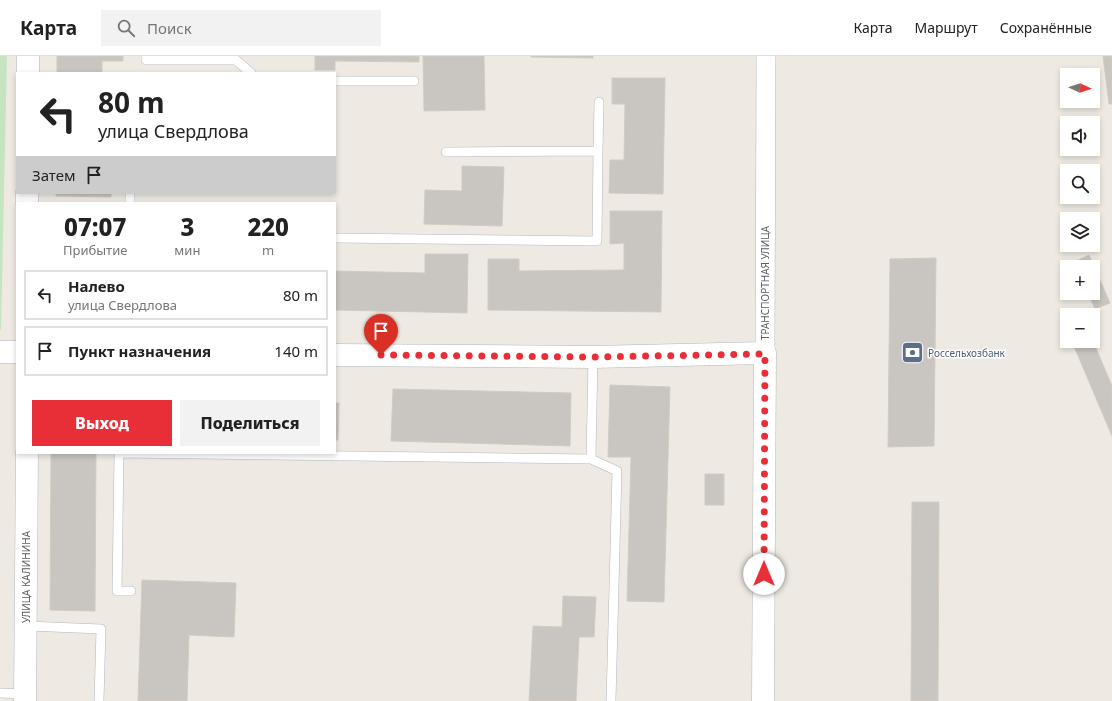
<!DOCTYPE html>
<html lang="ru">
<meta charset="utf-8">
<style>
:root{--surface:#fff;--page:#f2f2f2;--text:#222;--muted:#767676;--line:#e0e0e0;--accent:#e82e37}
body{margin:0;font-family:"Noto Sans",sans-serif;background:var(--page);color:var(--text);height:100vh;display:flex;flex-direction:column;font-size:15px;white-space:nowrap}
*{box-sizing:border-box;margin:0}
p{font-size:13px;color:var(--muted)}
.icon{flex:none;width:22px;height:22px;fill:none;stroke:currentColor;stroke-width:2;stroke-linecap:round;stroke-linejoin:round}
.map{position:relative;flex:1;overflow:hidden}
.panel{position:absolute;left:16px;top:146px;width:320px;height:252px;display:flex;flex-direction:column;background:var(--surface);border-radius:0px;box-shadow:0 2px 6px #0003}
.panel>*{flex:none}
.banner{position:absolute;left:16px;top:16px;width:320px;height:122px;border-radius:0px;box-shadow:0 2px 6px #0003;background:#fff;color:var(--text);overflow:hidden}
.needle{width:26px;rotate:93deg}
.fabs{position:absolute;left:1060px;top:12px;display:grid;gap:8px}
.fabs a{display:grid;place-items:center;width:40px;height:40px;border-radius:0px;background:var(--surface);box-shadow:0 2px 6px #0003;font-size:20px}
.pin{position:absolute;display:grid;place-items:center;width:34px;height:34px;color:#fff;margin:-41px -17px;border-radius:50% 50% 50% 0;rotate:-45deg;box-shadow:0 0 4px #0007}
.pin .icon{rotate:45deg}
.me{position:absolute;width:44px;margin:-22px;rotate:0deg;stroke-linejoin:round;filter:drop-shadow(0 0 3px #0008)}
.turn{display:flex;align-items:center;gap:14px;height:84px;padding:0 16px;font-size:18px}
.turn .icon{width:52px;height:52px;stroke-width:2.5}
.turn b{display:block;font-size:28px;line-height:34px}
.then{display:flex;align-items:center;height:38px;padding:0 16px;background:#0003;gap:8px;font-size:15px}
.eta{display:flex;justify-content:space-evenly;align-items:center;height:68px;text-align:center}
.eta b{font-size:24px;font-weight:800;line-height:28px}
.cta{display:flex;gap:8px;margin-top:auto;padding:8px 16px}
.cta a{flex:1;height:46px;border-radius:0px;background:var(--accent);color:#fff;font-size:16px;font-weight:800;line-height:46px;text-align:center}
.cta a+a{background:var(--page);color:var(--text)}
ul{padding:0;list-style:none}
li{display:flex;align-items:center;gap:12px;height:50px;margin:0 8px 6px;padding:0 8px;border:2px solid var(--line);border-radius:0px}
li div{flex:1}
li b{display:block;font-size:15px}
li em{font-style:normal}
header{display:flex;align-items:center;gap:24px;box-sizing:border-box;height:56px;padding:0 20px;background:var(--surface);border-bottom:1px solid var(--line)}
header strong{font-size:19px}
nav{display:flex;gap:22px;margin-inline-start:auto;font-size:14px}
.search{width:280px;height:36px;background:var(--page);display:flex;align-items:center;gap:10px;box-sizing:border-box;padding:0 14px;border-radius:0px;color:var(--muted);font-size:15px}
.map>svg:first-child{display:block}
</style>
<header>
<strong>Карта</strong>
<div class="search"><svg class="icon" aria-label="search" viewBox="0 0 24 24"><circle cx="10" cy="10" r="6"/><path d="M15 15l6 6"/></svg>Поиск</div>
<nav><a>Карта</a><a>Маршрут</a><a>Сохранённые</a></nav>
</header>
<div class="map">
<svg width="1112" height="645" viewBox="0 0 1112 645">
<rect width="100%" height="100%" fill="#eeeae3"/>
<path fill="#c4e5bf" d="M0 0H7L1 274H0Z"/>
<path fill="#c9c5c0" stroke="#d2cbc1" d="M57 0H123V5H102V17H57Z
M315 0H419V6L335 5V14H315Z
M423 0H484L485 54 424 55Z
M531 0H593V2L531 1Z
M1103 0H1112V48H1109Z
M612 22H665L663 138 609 137 610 104H624L625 48H612Z
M462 110 504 111 502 170 424 168 425 134 462 135Z
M56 137H111V141L56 140Z
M610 155H662L661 256 488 254V203H519V215L624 214V187L610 188Z
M425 198H468L467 257 335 254V215L425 217Z
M1089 199 1110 247 1095 253 1088 237H1093V211H1077L1074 206Z
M936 202 934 390 888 391 890 203Z
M1079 285H1093L1112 330V380L1073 288Z
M610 329 670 331 664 546 627 545 631 401H608Z
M393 333 571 337 570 390 391 385Z
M335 347H339L338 384H335Z
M51 397H96L95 555 50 554Z
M705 418H724V449H705Z
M912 446H939L938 645H911Z
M142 524 236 527 234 581 189 579 187 645H138Z
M563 540 596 541 594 581H579L576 645H529L533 570 562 571Z"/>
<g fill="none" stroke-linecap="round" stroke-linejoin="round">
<defs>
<path id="service" d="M146 0V4H236L251 17
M335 25H414
M446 96 598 95 599 46
M130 147V137
M335 182 597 185 598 95
M119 397 117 535H131
M122 397 591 403 617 415 611 645
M591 403 593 301
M26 570 101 573 99 645
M0 637 25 638"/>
<path id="minor" d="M765 297 766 0"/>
<path id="tertiary" d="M0 296H17
M335 299 593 301 765 297 763 645"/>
<path id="secondary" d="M28 17V0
M27 137V147
M25 645 27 397"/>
</defs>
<use href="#service" stroke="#b3b6ba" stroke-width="10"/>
<use href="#minor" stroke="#b3b6ba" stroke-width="20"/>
<use href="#tertiary" stroke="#b3b6ba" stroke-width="23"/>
<use href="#secondary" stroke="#b4b9bd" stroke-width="23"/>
<use href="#service" stroke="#fff" stroke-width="9"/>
<use href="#minor" stroke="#fff" stroke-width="19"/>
<use href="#tertiary" stroke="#fff" stroke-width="22"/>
<use href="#secondary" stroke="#fff" stroke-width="22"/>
</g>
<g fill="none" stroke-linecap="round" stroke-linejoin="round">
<path stroke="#e82e37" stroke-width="7" stroke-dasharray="0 12.6" d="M381 299 593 301 765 298 764 518"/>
</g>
<defs>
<symbol id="bank-square" viewBox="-11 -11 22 22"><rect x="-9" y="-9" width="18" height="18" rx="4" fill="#5c6f8a" stroke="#fff"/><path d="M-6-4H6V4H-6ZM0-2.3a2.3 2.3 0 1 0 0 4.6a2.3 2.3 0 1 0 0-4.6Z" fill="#fff"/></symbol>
</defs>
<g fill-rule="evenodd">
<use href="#bank-square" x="900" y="284" width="25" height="25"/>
</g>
<g text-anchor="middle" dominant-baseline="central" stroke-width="3" stroke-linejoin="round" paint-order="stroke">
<g font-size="10" fill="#5b6064" stroke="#fff">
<text transform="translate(765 227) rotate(-90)">ТРАНСПОРТНАЯ УЛИЦА</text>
<text transform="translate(26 521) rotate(-90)">УЛИЦА КАЛИНИНА</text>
</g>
<g font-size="10" fill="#4e5e75" stroke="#fff" text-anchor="start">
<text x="928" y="297">Россельхозбанк</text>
</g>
</g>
</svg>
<div class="fabs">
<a><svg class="needle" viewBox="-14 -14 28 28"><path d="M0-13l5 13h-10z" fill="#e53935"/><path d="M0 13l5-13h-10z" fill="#767676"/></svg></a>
<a><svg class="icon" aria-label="sound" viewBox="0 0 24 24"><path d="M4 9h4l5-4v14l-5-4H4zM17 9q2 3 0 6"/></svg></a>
<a><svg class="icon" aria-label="search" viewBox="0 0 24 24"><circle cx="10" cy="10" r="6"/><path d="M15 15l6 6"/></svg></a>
<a><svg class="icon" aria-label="layers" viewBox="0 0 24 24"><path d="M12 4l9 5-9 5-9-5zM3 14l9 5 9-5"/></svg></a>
<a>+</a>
<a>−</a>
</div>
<div class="pin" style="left:381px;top:299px;background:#d93025"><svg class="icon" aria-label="arrive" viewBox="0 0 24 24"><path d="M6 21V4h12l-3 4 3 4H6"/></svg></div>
<svg class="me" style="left:764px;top:518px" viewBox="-20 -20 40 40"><circle r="19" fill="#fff"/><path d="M0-13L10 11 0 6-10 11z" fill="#e82e37"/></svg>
<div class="banner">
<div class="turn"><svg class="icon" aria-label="left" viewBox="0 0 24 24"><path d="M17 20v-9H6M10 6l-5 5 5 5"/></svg><div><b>80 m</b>улица Свердлова</div></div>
<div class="then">Затем<svg class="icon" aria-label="arrive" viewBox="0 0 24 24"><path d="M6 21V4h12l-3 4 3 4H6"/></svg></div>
</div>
<section class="panel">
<div class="eta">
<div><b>07:07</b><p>Прибытие</p></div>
<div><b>3</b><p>мин</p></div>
<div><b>220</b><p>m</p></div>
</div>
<ul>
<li><svg class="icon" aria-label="left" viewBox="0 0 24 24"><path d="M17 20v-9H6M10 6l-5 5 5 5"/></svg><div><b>Налево</b><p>улица Свердлова</p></div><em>80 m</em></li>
<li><svg class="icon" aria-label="arrive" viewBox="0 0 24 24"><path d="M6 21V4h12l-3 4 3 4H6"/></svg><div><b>Пункт назначения</b></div><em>140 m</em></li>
</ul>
<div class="cta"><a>Выход</a><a>Поделиться</a></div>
</section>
</div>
